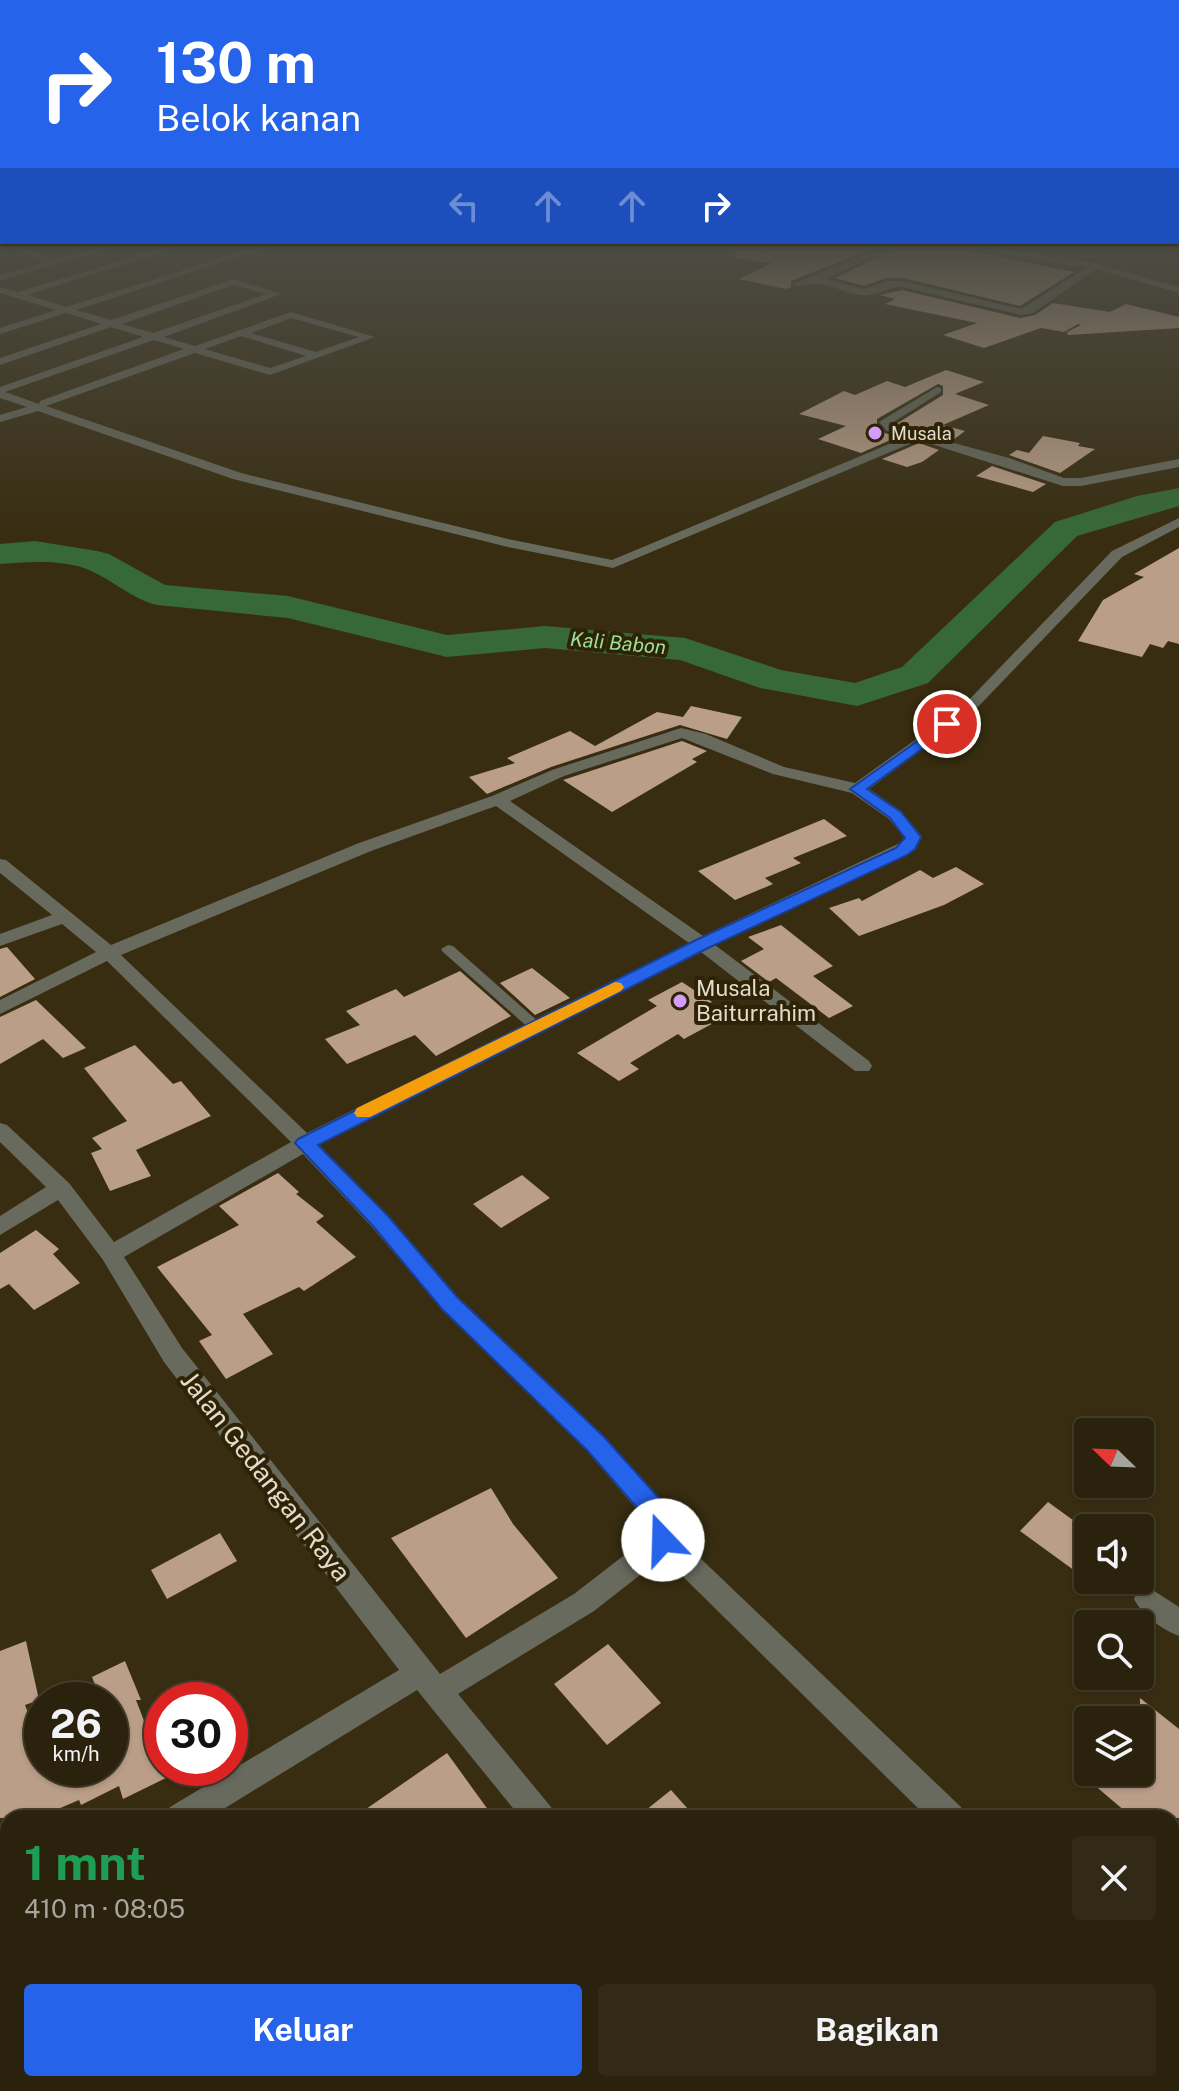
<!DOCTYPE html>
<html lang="id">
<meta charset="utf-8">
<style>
:root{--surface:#2a220d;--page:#322a16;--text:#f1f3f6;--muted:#a5a49d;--line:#463f2e;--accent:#2563eb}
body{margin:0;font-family:"Public Sans",sans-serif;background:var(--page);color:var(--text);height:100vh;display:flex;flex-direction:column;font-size:30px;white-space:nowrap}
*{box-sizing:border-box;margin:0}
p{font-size:26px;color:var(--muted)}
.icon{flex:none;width:44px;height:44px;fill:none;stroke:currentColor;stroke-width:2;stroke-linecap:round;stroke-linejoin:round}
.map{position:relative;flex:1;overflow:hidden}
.drawer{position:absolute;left:0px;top:1810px;width:1180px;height:282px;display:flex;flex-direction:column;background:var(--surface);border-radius:24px 24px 0 0;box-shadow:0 2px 6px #0004,0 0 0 2px var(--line)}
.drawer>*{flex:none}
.guide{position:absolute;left:0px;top:0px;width:1180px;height:244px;box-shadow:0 2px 6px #0004,0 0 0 2px var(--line);background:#2563eb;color:#fff;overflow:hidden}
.needle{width:52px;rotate:293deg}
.tools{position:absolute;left:1074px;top:1418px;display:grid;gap:16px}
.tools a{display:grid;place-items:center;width:80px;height:80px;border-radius:8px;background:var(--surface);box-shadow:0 2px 6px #0004,0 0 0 2px var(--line);font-size:40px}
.speed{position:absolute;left:24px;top:1682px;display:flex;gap:16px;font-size:40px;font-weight:700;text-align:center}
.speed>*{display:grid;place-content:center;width:104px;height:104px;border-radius:50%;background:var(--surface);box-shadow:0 2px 6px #0004,0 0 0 2px var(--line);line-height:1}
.speed small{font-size:20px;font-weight:400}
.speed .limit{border:12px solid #d22;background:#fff;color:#111}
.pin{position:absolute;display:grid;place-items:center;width:68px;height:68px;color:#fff;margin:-34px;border:4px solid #fff;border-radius:50%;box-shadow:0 2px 8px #0007}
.me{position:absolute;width:88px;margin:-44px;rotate:339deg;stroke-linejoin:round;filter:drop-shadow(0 0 6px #0008)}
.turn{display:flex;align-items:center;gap:28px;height:168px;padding:0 24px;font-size:36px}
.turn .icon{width:104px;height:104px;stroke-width:2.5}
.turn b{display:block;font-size:56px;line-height:68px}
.lanes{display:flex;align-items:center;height:76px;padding:0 24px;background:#0003;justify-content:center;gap:40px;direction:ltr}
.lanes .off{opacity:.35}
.round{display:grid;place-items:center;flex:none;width:84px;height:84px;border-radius:8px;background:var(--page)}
.headline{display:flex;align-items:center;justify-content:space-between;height:136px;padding:0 24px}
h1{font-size:48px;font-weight:700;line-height:60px;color:#1e9e55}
.primary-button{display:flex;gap:16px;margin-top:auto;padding:16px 24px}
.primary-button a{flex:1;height:92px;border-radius:8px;background:var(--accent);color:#fff;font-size:32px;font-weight:700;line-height:92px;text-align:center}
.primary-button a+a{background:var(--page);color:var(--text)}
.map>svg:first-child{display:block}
</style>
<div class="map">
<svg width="1179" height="2091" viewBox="0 0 1179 2091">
<rect width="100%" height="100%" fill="#382d11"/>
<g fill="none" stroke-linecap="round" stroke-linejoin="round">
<path fill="#376937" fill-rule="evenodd" d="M1179 488V506L1077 536 928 683 857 706 760 688 680 660 545 648 447 657 288 618 157 605C132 599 113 580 89 570 62 559 28 562 0 564V544L35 541 97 551 109 554 165 585 288 596 447 635 545 626 685 638 781 670 855 683 902 667 1055 522 1137 496Z"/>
</g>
<path fill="#ba9e87" d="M736 245H882L791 281V287L786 289 739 279 772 263 735 258Z
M904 245H944L1074 272 1020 306 903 278H886L864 286 835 278Z
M902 290 1020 318 1035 315 1053 303 1110 312 1126 304 1179 317V328L1068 335 1067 332 1081 325 1078 324 1064 332 1041 328 984 348 943 335 977 323 885 304 895 299 880 295Z
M946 370 984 382 955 394 989 405 943 425 965 431 953 440 896 424 943 395V386L938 384 877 419V424L885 433 897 437 861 453 818 439 846 426 799 414 844 391 855 395 887 381 905 387Z
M1043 436 1080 443 1078 446 1095 449 1060 473 1009 455 1017 450 1029 453Z
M919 443 939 450 922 462 907 467 882 459Z
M992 466 1046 484 1033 492 976 476Z
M1179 548V644L1168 641 1163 648 1150 644 1142 657 1078 641 1103 600 1144 577 1134 574Z
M691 706 742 717 727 739 680 725 551 767 487 794 469 777 515 763 507 758 570 731 595 746 657 712 683 717Z
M682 741 707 751 692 759 697 762 612 812 563 780Z
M824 819 847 836 793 858 801 863 765 878 773 884 735 900 698 871Z
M956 867 984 884 944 905 859 936 829 908 859 898 862 901 920 870 933 878Z
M781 925 833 966 813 976 853 1006 829 1018 776 978 769 982 741 961 764 949 748 937Z
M7 947 35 979 0 997V949Z
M532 968 570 998 535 1015 500 983Z
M460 971 511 1016 436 1056 415 1035 347 1064 325 1039 360 1025 346 1011 396 989 404 997Z
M682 982 712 1002 702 1007 719 1020 684 1039 678 1034 630 1063 639 1069 619 1081 577 1053 657 1006 648 1000Z
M36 1000 86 1048 63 1058 43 1039 0 1064V1017Z
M135 1045 173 1084 181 1081 211 1116 136 1150 151 1176 110 1191 91 1153 102 1149 92 1138 127 1121 84 1068Z
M278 1173 299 1192 296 1194 324 1216 316 1222 356 1257 304 1291 299 1287 243 1314 273 1354 226 1379 199 1341 212 1335 157 1267 239 1225 219 1206Z
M522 1175 550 1198 501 1228 473 1204Z
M36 1230 59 1249 53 1254 80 1283 34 1310 9 1284 0 1289V1253Z
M491 1488 513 1524 558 1578 466 1638 391 1538Z
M1048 1502 1088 1531V1557L1075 1571 1020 1531Z
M220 1533 237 1561 167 1599 151 1570Z
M26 1641 39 1700 25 1705 42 1748V1768H110V1700H101L92 1677 125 1661 141 1700H136L166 1778 123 1799 119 1786 81 1805 79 1800 37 1818H0V1651Z
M608 1644 661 1703 607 1745 554 1684Z
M1140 1698 1179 1729V1818H1133L1079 1772H1140Z
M447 1753 494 1818H353Z
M671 1790 696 1818H636Z"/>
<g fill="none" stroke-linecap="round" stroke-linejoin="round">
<path fill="#686a5d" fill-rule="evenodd" d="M448 945 453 946 541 1024 543 1027 541 1030H531L443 952 441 949Z"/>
<path fill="#686a5d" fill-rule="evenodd" d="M2 245C21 245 38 258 57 258 77 259 97 244 119 245L0 281V275L47 261Z
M172 245H185L28 295 66 307 263 245H275L76 310 111 320 233 279 281 294 164 337 195 346 291 312 375 337 270 375 195 353 46 406 241 473 508 539 612 560 906 437 887 431 879 422 937 387 941 388V392L892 423 895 427 1009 458 1064 478H1081L1179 459V467L1081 486H1063L919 440 613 568 508 547 233 479 38 411 0 422V415L27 407 0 398V387L143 337 111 327 0 365V358L101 324 66 313 0 334V328L56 310 0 293V287L18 292ZM233 285 266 294 153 333 122 324ZM291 318 359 337 316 352 251 333ZM241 336 306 356 270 368 205 349ZM154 340 184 349 40 401 39 404 5 392Z
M889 245H901L826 279 864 289 887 281H902L1021 309 1086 268 950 245H971L1095 263 1179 287V293L1096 269 1033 313 1021 315 902 287C889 287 878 295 865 295 838 295 832 278 797 287L792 284Z
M1179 518V527L1122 557 974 711 869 789 901 811 919 833 922 837 916 849 715 945 869 1061 872 1066 869 1071H855L701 952 319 1145 388 1215 458 1297 605 1437 666 1506 675 1534 961 1807 965 1818H928L663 1557 594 1611 458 1694 551 1807 555 1818H521L417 1690 209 1818H166L170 1807 399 1670 164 1362 103 1260 58 1200 0 1235V1216L46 1187 0 1142V1123L7 1125 69 1183 114 1242 291 1142 107 961 0 1014V1000L96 952 62 924 0 946V934L52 915 0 873V859L6 860 111 945 359 843 492 796 552 770 681 728 706 734 784 767 855 783 964 705 1112 551ZM682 738 773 774 852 793 889 819 904 837 902 842 703 936 510 801 564 776ZM496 806 689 943 307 1133 121 955 371 851ZM303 1154 372 1227 442 1309 587 1451 645 1519 649 1536 574 1594 440 1674 182 1348 124 1257Z
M1148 1587 1179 1607V1636C1163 1630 1142 1615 1134 1599L1138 1590Z
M1179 1861V1898L1172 1901V1864Z
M8 1907V1941L0 1944V1910Z
M1172 1949 1179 1952V1986L1172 1983Z
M736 2084H773L776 2091H739Z
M955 2084H993L990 2091H952Z"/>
</g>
<linearGradient id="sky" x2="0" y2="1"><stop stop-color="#1f1909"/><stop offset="0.46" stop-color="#4d4c43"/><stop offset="1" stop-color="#4d4c43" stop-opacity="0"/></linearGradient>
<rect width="1179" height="537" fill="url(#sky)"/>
<path fill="#2563eb" stroke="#184099" stroke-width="2" d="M947 720 954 724 952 727 867 789 901 812 921 837 915 849 907 855 708 948 318 1145 388 1216 457 1297 604 1437 666 1506 675 1540 671 1547 663 1550 654 1547 646 1518 587 1450 442 1309 373 1226 295 1143 298 1139 696 940 896 848 905 838 890 818 850 789Z"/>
<path fill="#f59e0b" d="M615 982 621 983 624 987 621 991 370 1117H357L354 1113 357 1108Z"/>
<g fill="#d29dfd" stroke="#2e2307" stroke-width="3">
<circle cx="875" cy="433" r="8"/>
<circle cx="680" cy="1001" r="8"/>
</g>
<g text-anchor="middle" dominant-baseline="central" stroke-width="8" stroke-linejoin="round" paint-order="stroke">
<g font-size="18" fill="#e3dccc" stroke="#2e2307" text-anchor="start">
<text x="891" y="433">Musala</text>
</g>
<g font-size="20" font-style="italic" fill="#99e297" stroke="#2e2307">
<text transform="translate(618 643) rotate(5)">Kali Babon</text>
</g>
<g font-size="22" fill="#e3dccc" stroke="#2e2307" text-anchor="start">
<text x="696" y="988">Musala<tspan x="696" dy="25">Baiturrahim</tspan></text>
</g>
<g font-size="26" fill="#e3dccc" stroke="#2e2307">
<text transform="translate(266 1476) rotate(52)">Jalan Gedangan Raya</text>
</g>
</g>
</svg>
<div class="tools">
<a><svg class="needle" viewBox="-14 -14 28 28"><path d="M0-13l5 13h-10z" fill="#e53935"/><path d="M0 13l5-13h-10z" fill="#a5a49d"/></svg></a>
<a><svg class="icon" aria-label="sound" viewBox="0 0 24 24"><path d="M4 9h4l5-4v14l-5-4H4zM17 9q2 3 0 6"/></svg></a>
<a><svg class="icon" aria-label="search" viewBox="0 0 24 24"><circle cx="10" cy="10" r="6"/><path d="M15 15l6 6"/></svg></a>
<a><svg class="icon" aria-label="layers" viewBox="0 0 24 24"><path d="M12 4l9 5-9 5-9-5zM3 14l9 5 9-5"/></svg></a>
</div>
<div class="speed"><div>26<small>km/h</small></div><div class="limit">30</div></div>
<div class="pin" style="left:947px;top:724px;background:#d93025"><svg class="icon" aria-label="arrive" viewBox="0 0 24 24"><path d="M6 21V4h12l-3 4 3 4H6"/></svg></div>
<svg class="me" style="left:663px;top:1540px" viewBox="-20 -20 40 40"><circle r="19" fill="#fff"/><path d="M0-13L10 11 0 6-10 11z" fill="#2563eb"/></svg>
<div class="guide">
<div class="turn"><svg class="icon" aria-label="right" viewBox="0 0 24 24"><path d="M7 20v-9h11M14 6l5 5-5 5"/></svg><div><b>130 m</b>Belok kanan</div></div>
<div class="lanes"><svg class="icon off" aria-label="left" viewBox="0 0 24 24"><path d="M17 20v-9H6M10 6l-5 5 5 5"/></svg><svg class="icon off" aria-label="ahead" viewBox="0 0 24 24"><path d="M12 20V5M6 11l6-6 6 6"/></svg><svg class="icon off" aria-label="ahead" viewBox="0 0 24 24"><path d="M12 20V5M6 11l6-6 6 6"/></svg><svg class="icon" aria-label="right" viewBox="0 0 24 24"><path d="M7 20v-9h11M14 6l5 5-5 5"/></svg></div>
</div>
<section class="drawer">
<div class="headline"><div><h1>1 mnt</h1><p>410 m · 08:05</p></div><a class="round"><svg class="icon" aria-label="close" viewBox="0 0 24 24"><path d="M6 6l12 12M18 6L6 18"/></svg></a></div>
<div class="primary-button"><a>Keluar</a><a>Bagikan</a></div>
</section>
</div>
